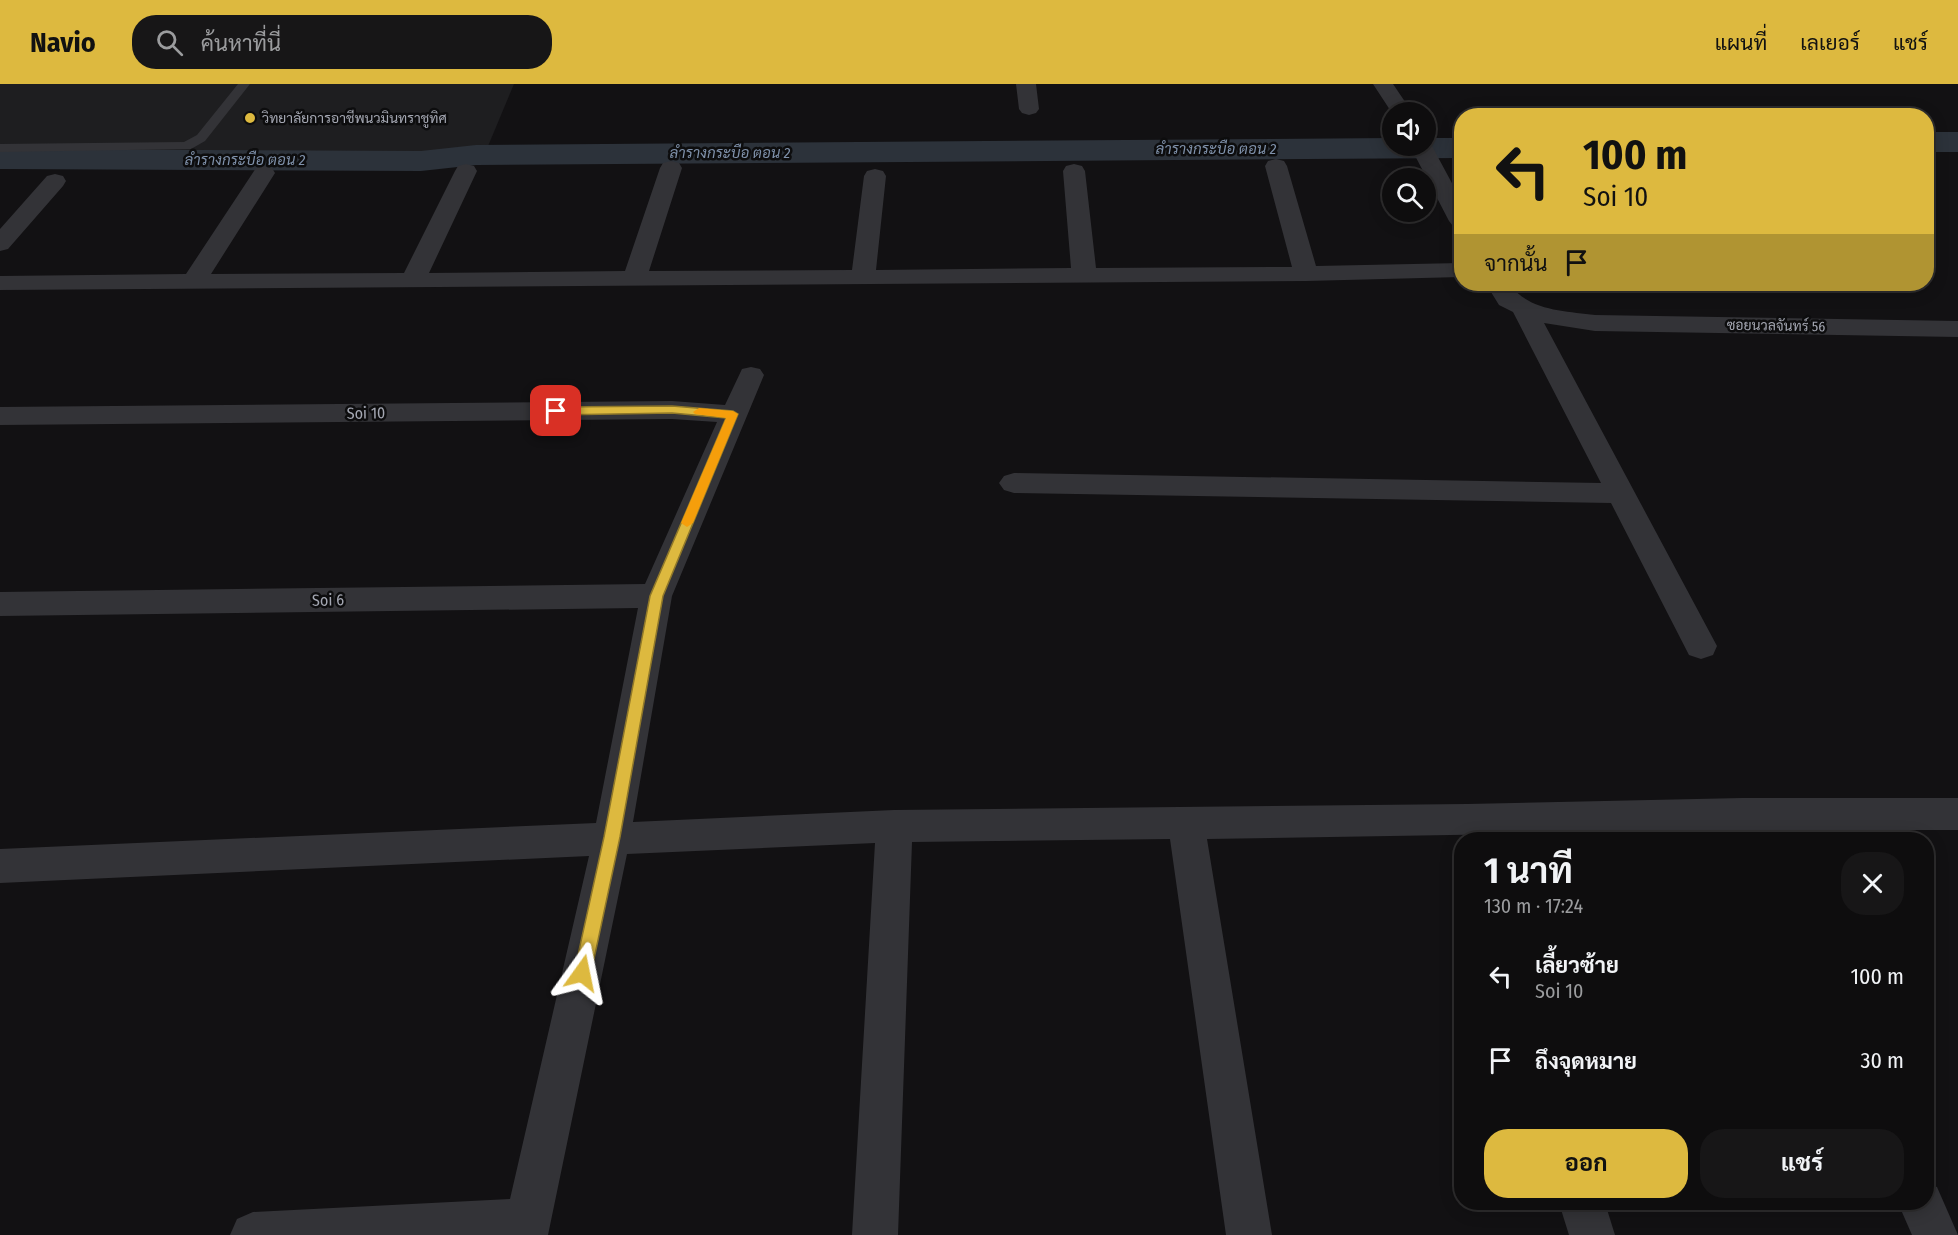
<!DOCTYPE html>
<html lang="th">
<meta charset="utf-8">
<style>
:root{--surface:#0e0d0e;--page:#171617;--text:#f1f3f6;--muted:#9b9c9e;--line:#2e2d2e;--accent:#ddb93f}
body{margin:0;font-family:"Fira Sans Condensed",Sarabun,sans-serif;background:var(--page);color:var(--text);height:100vh;display:flex;flex-direction:column;font-size:22px;white-space:nowrap}
*{box-sizing:border-box;margin:0}
p{font-size:20px;color:var(--muted)}
.icon{flex:none;width:33px;height:33px;fill:none;stroke:currentColor;stroke-width:2;stroke-linecap:round;stroke-linejoin:round}
.map{position:relative;flex:1;overflow:hidden}
.details{position:absolute;left:1454px;top:748px;width:480px;height:378px;display:flex;flex-direction:column;background:var(--surface);border-radius:24px;box-shadow:0 3px 15px #0003,0 0 0 2px var(--line)}
.details>*{flex:none}
.top-card{position:absolute;left:1454px;top:24px;width:480px;height:183px;border-radius:24px;box-shadow:0 3px 15px #0003,0 0 0 2px var(--line);background:#ddb93f;color:#111;overflow:hidden}
.controls{position:absolute;left:1382px;top:18px;display:grid;gap:12px}
.controls a{display:grid;place-items:center;width:54px;height:54px;border-radius:50%;background:var(--surface);box-shadow:0 3px 15px #0003,0 0 0 2px var(--line);font-size:30px}
.pin{position:absolute;display:grid;place-items:center;width:51px;height:51px;color:#fff;margin:-26px;border-radius:12px;box-shadow:0 3px 9px #0006}
.me{position:absolute;width:66px;margin:-33px;rotate:12deg;stroke-linejoin:round;filter:drop-shadow(0 0 4px #0008)}
.turn{display:flex;align-items:center;gap:21px;height:126px;padding:0 30px;font-size:27px}
.turn .icon{width:78px;height:78px;stroke-width:2.5}
.turn b{display:block;font-size:42px;line-height:51px}
.then{display:flex;align-items:center;height:57px;padding:0 30px;background:#0003;gap:12px;font-size:22px}
.round{display:grid;place-items:center;flex:none;width:63px;height:63px;border-radius:24px;background:var(--page)}
.summary{display:flex;align-items:center;justify-content:space-between;height:102px;padding:0 30px}
h1{font-size:36px;font-weight:700;line-height:45px}
.cta{display:flex;gap:12px;margin-top:auto;padding:12px 30px}
.cta a{flex:1;height:69px;border-radius:24px;background:var(--accent);color:#111;font-size:24px;font-weight:700;line-height:69px;text-align:center}
.cta a+a{background:var(--page);color:var(--text)}
ul{padding:0;list-style:none}
li{display:flex;align-items:center;gap:18px;height:84px;padding:0 30px}
li div{flex:1}
li b{display:block;font-size:22px}
li em{font-style:normal}
header{display:flex;align-items:center;gap:36px;box-sizing:border-box;height:84px;padding:0 30px;background:var(--accent);color:#111}
header strong{font-size:28px}
nav{display:flex;gap:33px;margin-inline-start:auto;font-size:21px}
.search{width:420px;height:54px;background:var(--page);display:flex;align-items:center;gap:15px;box-sizing:border-box;padding:0 21px;border-radius:24px;color:var(--muted);font-size:22px}
.map>svg:first-child{display:block}
</style>
<header>
<strong>Navio</strong>
<div class="search"><svg class="icon" aria-label="search" viewBox="0 0 24 24"><circle cx="10" cy="10" r="6"/><path d="M15 15l6 6"/></svg>ค้นหาที่นี่</div>
<nav><a>แผนที่</a><a>เลเยอร์</a><a>แชร์</a></nav>
</header>
<div class="map">
<svg width="1958" height="1151" viewBox="0 0 1958 1151">
<rect width="100%" height="100%" fill="#121113"/>
<path fill="#1e1e20" d="M0 0H514L486 67 425 70 0 72Z"/>
<g fill="none" stroke-linecap="round" stroke-linejoin="round">
<path fill="#2c323a" fill-rule="evenodd" d="M1926 48H1958V68H1926Z
M1392 54V62H1425V54H1461V74L476 81 421 87 0 85V65L421 67 476 61Z"/>
<path fill="#333337" fill-rule="evenodd" d="M238 0H250L205 57 191 65 0 68V60L184 58 197 51Z"/>
<path fill="#333337" fill-rule="evenodd" d="M1016 0H1036L1039 25 1036 29 1029 31 1022 29 1019 25Z
M1373 0H1393L1412 28 1392 29Z
M1425 57 1432 62 1461 116V144L1453 142 1449 137 1410 62H1425Z
M1276 75 1284 77 1287 82 1316 182 1461 179V193L1306 197 0 206V192L186 190 256 84 264 82 272 84 275 89 211 190 404 189 455 87 458 82 466 80 474 82 477 87 429 189 625 187 660 84 663 79 671 77 679 79 682 84 649 187 852 186 864 92 867 87 875 85 883 87 886 92 876 186 1071 184 1063 87 1066 82 1074 80 1082 82 1085 87 1096 184 1292 183 1265 82 1268 77Z
M55 90 63 92 66 97 63 102 8 165 0 167V145L47 92Z
M1486 200H1510C1528 227 1565 227 1595 231L1958 237V253L1595 247 1544 239 1717 562 1713 571 1701 575 1689 571 1611 419 1014 409 1004 406 999 399 1004 392 1014 389 1601 399 1513 228 1499 221Z
M751 283 760 285 764 291 672 512 633 738 894 726 1467 720 1742 714H1958V746H1742L1207 755 1272 1151H1226L1170 755 912 758 898 1151H852L875 759 627 770 548 1151H230L237 1135 253 1128 510 1115 589 772 0 799V765L596 739 638 524 0 532V508L645 500 717 338 672 335 0 341V323L672 317 725 321 742 285Z
M1926 1099 1937 1103 1958 1151H1912L1898 1119H1926Z
M1559 1119H1605L1615 1151H1569Z"/>
</g>
<path fill="#ddb93f" stroke="#907829" stroke-width="1.5" d="M672 322 733 327 738 330 663 512 620 753 591 889 588 894 582 896 577 894 574 889 604 753 650 512 726 334 672 329 556 331 551 327 556 323Z"/>
<path fill="#f59e0b" d="M699 324 733 327 738 330 693 439 687 443 681 439 726 334 695 330 693 328Z"/>
<circle fill="#ddb93f" stroke="#0d0d0e" stroke-width="2" cx="250" cy="34" r="6"/>
<g text-anchor="middle" dominant-baseline="central" stroke-width="5" stroke-linejoin="round" paint-order="stroke">
<g font-size="14" fill="#a4a7b2" stroke="#0d0d0e" text-anchor="start">
<text x="262" y="34">วิทยาลัยการอาชีพนวมินทราชูทิศ</text>
</g>
<g font-size="14" fill="#a4a7b2" stroke="#0d0d0e">
<text transform="translate(1776 242) rotate(1)">ซอยนวลจันทร์ 56</text>
</g>
<g font-size="15" font-style="italic" fill="#7f91aa" stroke="#0d0d0e">
<text x="1216" y="65">ลำรางกระบือ ตอน 2</text>
<text x="730" y="69">ลำรางกระบือ ตอน 2</text>
<text x="245" y="76">ลำรางกระบือ ตอน 2</text>
</g>
<g font-size="16" fill="#a4a7b2" stroke="#0d0d0e">
<text transform="translate(366 329) rotate(-1)">Soi 10</text>
<text transform="translate(328 516) rotate(-1)">Soi 6</text>
</g>
</g>
</svg>
<div class="controls">
<a><svg class="icon" aria-label="sound" viewBox="0 0 24 24"><path d="M4 9h4l5-4v14l-5-4H4zM17 9q2 3 0 6"/></svg></a>
<a><svg class="icon" aria-label="search" viewBox="0 0 24 24"><circle cx="10" cy="10" r="6"/><path d="M15 15l6 6"/></svg></a>
</div>
<div class="pin" style="left:556px;top:327px;background:#d93025"><svg class="icon" aria-label="arrive" viewBox="0 0 24 24"><path d="M6 21V4h12l-3 4 3 4H6"/></svg></div>
<svg class="me" style="left:582px;top:889px" viewBox="-20 -20 40 40"><path d="M0-17L14 15 0 8-14 15z" fill="#ddb93f" stroke="#fff" stroke-width="4"/></svg>
<div class="top-card">
<div class="turn"><svg class="icon" aria-label="left" viewBox="0 0 24 24"><path d="M17 20v-9H6M10 6l-5 5 5 5"/></svg><div><b>100 m</b>Soi 10</div></div>
<div class="then">จากนั้น<svg class="icon" aria-label="arrive" viewBox="0 0 24 24"><path d="M6 21V4h12l-3 4 3 4H6"/></svg></div>
</div>
<section class="details">
<div class="summary"><div><h1>1 นาที</h1><p>130 m · 17:24</p></div><a class="round"><svg class="icon" aria-label="close" viewBox="0 0 24 24"><path d="M6 6l12 12M18 6L6 18"/></svg></a></div>
<ul>
<li><svg class="icon" aria-label="left" viewBox="0 0 24 24"><path d="M17 20v-9H6M10 6l-5 5 5 5"/></svg><div><b>เลี้ยวซ้าย</b><p>Soi 10</p></div><em>100 m</em></li>
<li><svg class="icon" aria-label="arrive" viewBox="0 0 24 24"><path d="M6 21V4h12l-3 4 3 4H6"/></svg><div><b>ถึงจุดหมาย</b></div><em>30 m</em></li>
</ul>
<div class="cta"><a>ออก</a><a>แชร์</a></div>
</section>
</div>
